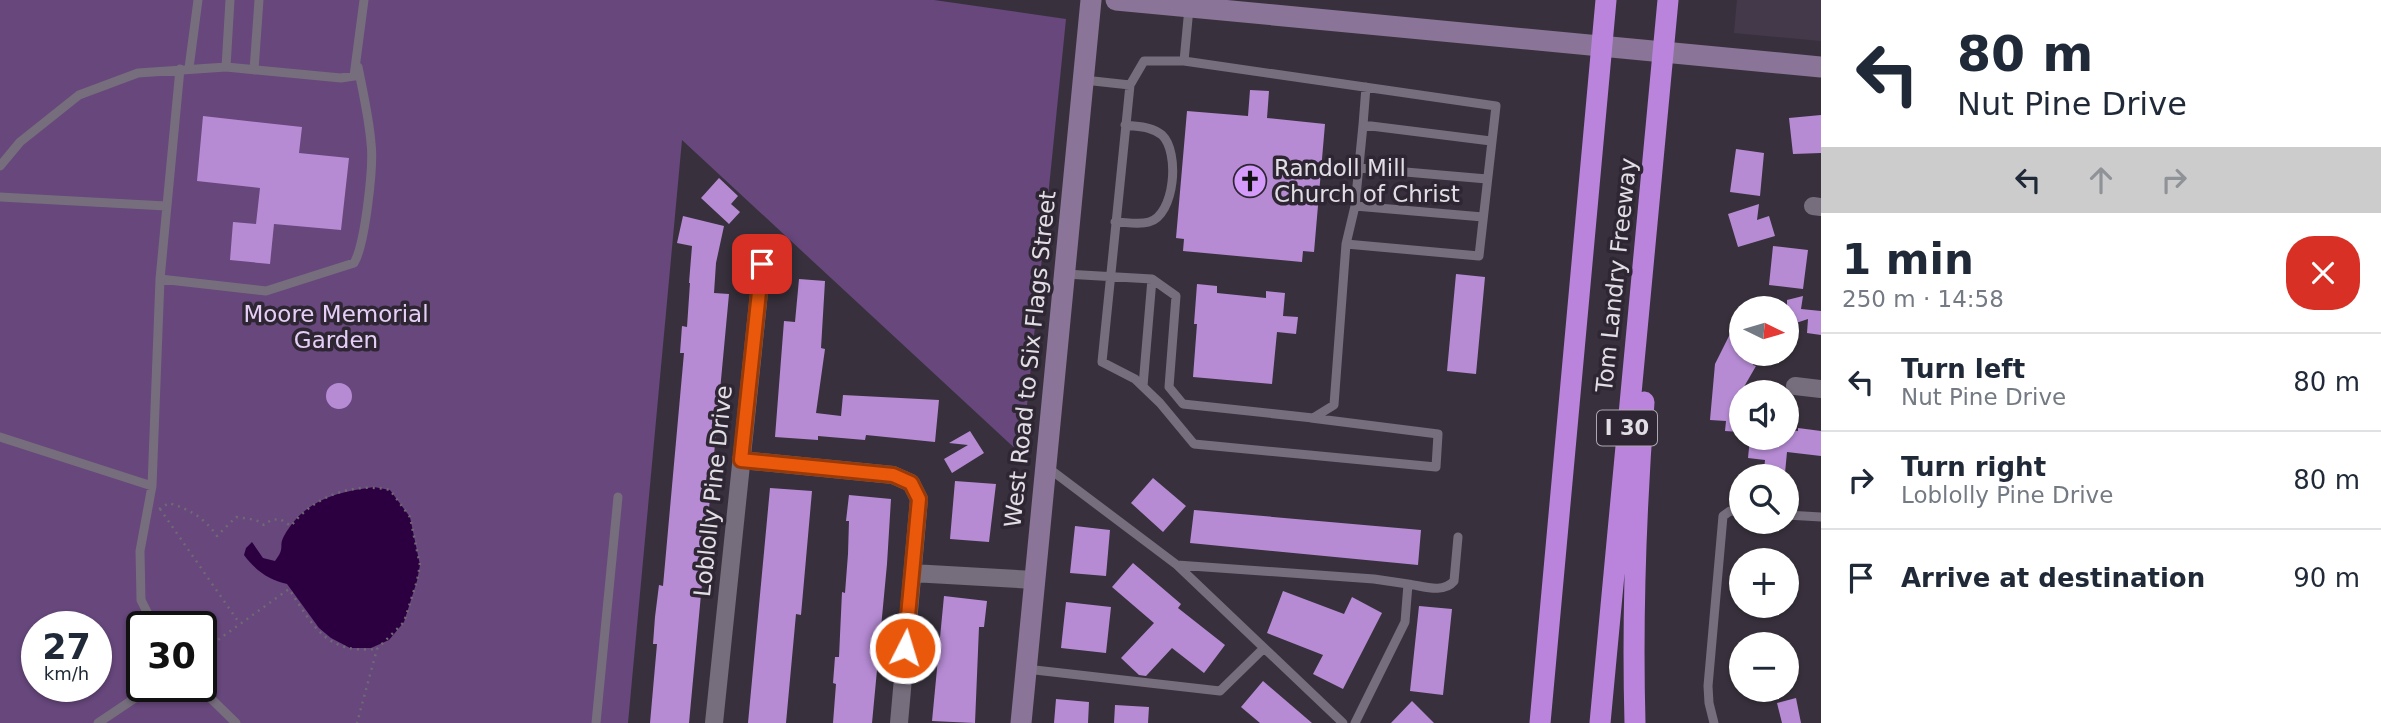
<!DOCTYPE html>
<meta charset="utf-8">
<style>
:root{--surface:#fff;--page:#f2f2f3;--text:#1f2937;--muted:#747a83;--line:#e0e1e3}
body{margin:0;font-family:"DejaVu Sans",sans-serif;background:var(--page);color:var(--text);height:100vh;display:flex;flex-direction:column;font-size:26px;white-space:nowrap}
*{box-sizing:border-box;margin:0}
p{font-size:23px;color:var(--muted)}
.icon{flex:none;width:38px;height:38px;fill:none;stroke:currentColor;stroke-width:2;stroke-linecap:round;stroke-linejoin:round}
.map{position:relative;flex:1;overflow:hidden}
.side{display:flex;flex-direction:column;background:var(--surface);width:560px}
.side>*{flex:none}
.banner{background:#fff;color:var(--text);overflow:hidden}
.needle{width:46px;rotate:95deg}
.tools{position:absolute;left:1729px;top:296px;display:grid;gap:14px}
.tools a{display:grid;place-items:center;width:70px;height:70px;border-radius:50%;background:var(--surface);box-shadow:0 2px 5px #0004;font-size:35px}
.speed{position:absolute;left:21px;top:611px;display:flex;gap:14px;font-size:35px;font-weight:700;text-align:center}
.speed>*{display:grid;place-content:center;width:91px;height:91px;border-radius:50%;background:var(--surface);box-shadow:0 2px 5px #0004;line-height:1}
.speed small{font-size:18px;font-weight:400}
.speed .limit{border:4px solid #111;border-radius:10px;background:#fff;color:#111}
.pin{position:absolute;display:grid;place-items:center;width:60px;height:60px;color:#fff;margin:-30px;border-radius:14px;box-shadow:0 4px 10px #0006}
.me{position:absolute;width:77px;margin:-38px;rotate:5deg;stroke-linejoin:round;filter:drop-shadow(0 0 5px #0008)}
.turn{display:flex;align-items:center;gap:24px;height:147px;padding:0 21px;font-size:32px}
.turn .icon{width:91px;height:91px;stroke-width:2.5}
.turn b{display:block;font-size:49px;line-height:60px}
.lanes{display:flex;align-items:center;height:66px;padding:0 21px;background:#0003;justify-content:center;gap:35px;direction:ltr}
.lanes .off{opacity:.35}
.round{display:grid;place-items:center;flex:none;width:74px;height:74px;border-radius:28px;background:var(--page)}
.overview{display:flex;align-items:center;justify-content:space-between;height:119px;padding:0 21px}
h1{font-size:42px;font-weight:800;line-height:52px}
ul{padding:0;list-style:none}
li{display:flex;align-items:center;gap:21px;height:98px;padding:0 21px;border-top:2px solid var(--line)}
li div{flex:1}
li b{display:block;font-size:26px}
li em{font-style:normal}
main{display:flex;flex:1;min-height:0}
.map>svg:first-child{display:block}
</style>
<main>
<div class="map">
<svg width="1821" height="723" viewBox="0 0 1821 723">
<rect width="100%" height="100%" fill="#38313d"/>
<path fill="#44394b" d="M1737 0H1821V41L1734 33Z"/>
<path fill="#67477c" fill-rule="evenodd" d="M0 0H934L1066 19 1022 455 682 140 628 723H0ZM37 626H96V686H37ZM142 626H201V686H142Z"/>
<path fill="#2c0040" d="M374 487 390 490 410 517 420 565 417 581 404 622 389 640 371 648H350L331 638 319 628 287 584C269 580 255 570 244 555L246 548 252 542 263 558 275 561C286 547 278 547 284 536 304 500 336 492 374 487Z"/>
<path fill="#b68bd4" d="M1250 90 1269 91 1267 118 1325 124 1314 252 1303 251 1302 262 1183 251 1184 239 1176 238 1187 111 1248 116Z
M1821 115V153L1793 154 1789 118Z
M203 116 302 127 299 153 349 158 341 230 274 224 270 264 230 260 233 222 256 224 260 188 197 181Z
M1736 149 1764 153 1760 196 1730 192Z
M719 178 738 196 731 204 740 212 729 224 701 198Z
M1759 204 1757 220 1769 216 1775 236 1738 247 1728 214Z
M683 216 724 226 716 263 714 293 729 294 689 723H650L657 644H653L655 617 659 585 663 586 684 353H680L682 326 687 327 690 283H689L692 246 677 243Z
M1773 246 1808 250 1803 289 1769 285Z
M1456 274 1485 277 1476 374 1447 371Z
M799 279 825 281 821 348 825 349 816 413 841 416 843 395 939 400 935 442 866 435 865 440 818 436V440L775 437 784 321 795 322Z
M1197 284 1217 286V293L1266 298V291L1285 293 1283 316 1298 317 1296 334 1277 332 1272 384 1193 377 1197 324H1194Z
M1803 296 1801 309 1821 311V335L1807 333 1808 319 1787 326V300Z
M1732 330 1741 335V354H1758L1753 365 1756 366 1741 392 1740 432 1725 431 1726 421 1710 420 1715 364Z
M326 396a13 13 0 1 1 26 0a13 13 0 1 1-26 0Z
M1798 428 1821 431V456L1787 452 1785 473 1764 470 1765 460 1748 458 1750 438H1787V430L1798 431Z
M970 431 984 453 952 473 944 459 968 445 949 443Z
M1153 478 1186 506 1163 532 1131 503Z
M955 481 996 484 989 542 950 539Z
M770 488 812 491 801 615 796 614 786 723H748Z
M849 495 891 499 887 564 872 723H833L836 684 833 683 835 657H839L842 592 845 593 848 554 849 521H846Z
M1194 510 1421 530 1418 565 1190 543Z
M1075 526 1110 530 1106 576 1070 573Z
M1133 563 1181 604 1178 608 1225 645 1204 673 1172 648 1146 676 1139 675 1121 658 1154 623 1112 587Z
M1283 591 1344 614 1352 597 1382 613 1343 689 1313 674 1323 655 1267 633Z
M944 596 987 601 984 627H979L975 723 932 721Z
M1066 602 1111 607 1106 653 1061 648Z
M1419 606 1452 609 1443 695 1410 691Z
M1263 681 1312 723H1260L1241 707Z
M1796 698 1801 723H1782L1777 703Z
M1056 699 1089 702 1088 723H1054Z
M1412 701 1434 723H1391Z
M1115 705 1149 707 1148 723H1114Z"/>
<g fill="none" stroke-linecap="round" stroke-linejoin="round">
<path stroke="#6f6974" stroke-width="2.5" stroke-dasharray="2 5" stroke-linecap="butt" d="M159 509 169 503C189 509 205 518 217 536L236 517 256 520 264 525 271 520 280 519 291 526C314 496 353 482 390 490L410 517 420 565 417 581 404 622 377 649 357 723
M160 509 240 624
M201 652 289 589C314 627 326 654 377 649"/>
<path stroke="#766e7c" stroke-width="9" d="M226 67 230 0
M189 68 198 0
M254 70 259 0
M1084 80 1130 85 1144 61H1184
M1130 85 1102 362 1135 379 1160 403 1194 444 1436 467 1438 434 1311 418
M1363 125 1366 87
M0 166 20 142 79 95 138 73 226 67 341 78 354 76 364 0
M1359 168 1487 179
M0 197 166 206
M1483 217 1355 206 1363 125 1491 141
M1115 222C1125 222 1139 225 1149 222 1175 215 1180 152 1162 135 1151 126 1138 127 1125 125
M1346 244 1355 206
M1065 274 1152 279 1176 296 1169 387 1183 404 1313 418 1334 405 1346 244 1479 256 1496 106 1184 61 1189 8
M160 279 266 291 354 263C365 245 374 165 371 143 369 118 363 92 358 67
M1143 386 1152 279
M0 437 152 486
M1047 467 1177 565 1374 579 1408 584 1405 622 1355 723
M1787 515 1821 517
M1177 565 1343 723
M1408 584C1423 586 1443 594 1454 581L1458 537
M154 626 141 600 140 551 152 486 160 279 180 69
M1026 669 1220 691 1264 648
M198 686 236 723
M98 723 153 686
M596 723 618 497
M1714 723 1709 703 1708 686 1723 516 1730 511 1741 512"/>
<path stroke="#766e7c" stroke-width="18" d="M1813 206 1821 207
M1795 386 1821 389
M741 460 893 475 911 483 919 499 899 723
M912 573 1035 580
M714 723 762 264"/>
<path stroke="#8a7599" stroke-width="21" d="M1116 0 1821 67
M1021 723 1091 0"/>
<path stroke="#ba84dd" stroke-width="21" d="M1540 723 1606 0
M1600 723 1668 0
M1635 723C1632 615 1636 509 1644 402"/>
</g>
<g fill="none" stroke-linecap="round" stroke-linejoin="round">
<defs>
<path id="route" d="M762 264 741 460 893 475 911 483 919 499 905 648"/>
</defs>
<use href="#route" stroke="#983908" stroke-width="18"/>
<use href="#route" stroke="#ea580c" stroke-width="12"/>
</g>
<defs>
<symbol id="church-disc" viewBox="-11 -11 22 22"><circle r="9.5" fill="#d59bfb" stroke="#2e2733"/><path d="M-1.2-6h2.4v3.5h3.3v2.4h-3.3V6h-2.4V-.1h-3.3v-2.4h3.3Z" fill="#111"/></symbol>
</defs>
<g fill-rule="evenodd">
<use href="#church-disc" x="1231" y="162" width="38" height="38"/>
</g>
<g text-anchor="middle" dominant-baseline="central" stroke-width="7" stroke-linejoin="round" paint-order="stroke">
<rect fill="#2e2733" stroke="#aca7b0" stroke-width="2" x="1597" y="410.5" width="60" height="35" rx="5"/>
<g font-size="21" font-weight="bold" fill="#e2dee5">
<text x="1627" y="428">I 30</text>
</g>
<g font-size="23" fill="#e2dee5" stroke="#2e2733" text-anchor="start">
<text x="1274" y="168">Randoll Mill<tspan x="1274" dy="26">Church of Christ</tspan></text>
</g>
<g font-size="23" fill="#e2dee5" stroke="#2e2733">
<text transform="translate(1616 275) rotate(-84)">Tom Landry Freeway</text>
<text transform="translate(1030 359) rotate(-84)">West Road to Six Flags Street</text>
<text transform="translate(713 491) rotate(-84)">Loblolly Pine Drive</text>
</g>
<g font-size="23" fill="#e6cff6" stroke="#2e2733">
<text x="336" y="314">Moore Memorial<tspan x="336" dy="26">Garden</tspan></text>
</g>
</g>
</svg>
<div class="tools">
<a><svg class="needle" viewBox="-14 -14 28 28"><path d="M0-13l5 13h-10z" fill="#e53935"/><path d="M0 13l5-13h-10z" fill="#747a83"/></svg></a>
<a><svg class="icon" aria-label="sound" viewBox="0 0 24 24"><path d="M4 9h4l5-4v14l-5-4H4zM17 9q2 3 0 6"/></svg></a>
<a><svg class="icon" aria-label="search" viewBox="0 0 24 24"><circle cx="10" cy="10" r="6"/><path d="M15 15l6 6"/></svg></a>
<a>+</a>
<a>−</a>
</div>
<div class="speed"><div>27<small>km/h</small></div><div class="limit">30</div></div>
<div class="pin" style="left:762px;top:264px;background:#d93025"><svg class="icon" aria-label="arrive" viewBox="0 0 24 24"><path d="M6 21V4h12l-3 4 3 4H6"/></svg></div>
<svg class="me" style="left:905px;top:648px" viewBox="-20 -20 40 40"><circle r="17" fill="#ea580c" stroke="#fff" stroke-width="3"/><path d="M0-11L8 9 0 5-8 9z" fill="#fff"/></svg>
</div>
<section class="side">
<div class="banner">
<div class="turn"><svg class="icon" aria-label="left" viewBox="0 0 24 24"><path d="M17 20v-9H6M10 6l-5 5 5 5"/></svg><div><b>80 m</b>Nut Pine Drive</div></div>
<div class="lanes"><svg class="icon" aria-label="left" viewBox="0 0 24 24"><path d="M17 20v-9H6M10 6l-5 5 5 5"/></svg><svg class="icon off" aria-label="ahead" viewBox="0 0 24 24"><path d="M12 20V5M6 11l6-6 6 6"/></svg><svg class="icon off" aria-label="right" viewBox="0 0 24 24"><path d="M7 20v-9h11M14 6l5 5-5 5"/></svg></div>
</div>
<div class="overview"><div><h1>1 min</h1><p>250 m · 14:58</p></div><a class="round" style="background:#d93025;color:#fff"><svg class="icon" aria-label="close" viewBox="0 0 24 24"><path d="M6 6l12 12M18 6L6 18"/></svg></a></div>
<ul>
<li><svg class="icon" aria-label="left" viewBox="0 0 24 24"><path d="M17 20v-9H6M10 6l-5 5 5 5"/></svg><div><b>Turn left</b><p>Nut Pine Drive</p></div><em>80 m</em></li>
<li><svg class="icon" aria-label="right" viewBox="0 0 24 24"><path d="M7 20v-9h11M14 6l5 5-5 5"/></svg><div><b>Turn right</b><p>Loblolly Pine Drive</p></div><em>80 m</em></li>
<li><svg class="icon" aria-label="arrive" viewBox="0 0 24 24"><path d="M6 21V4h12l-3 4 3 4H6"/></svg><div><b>Arrive at destination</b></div><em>90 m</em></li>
</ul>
</section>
</main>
